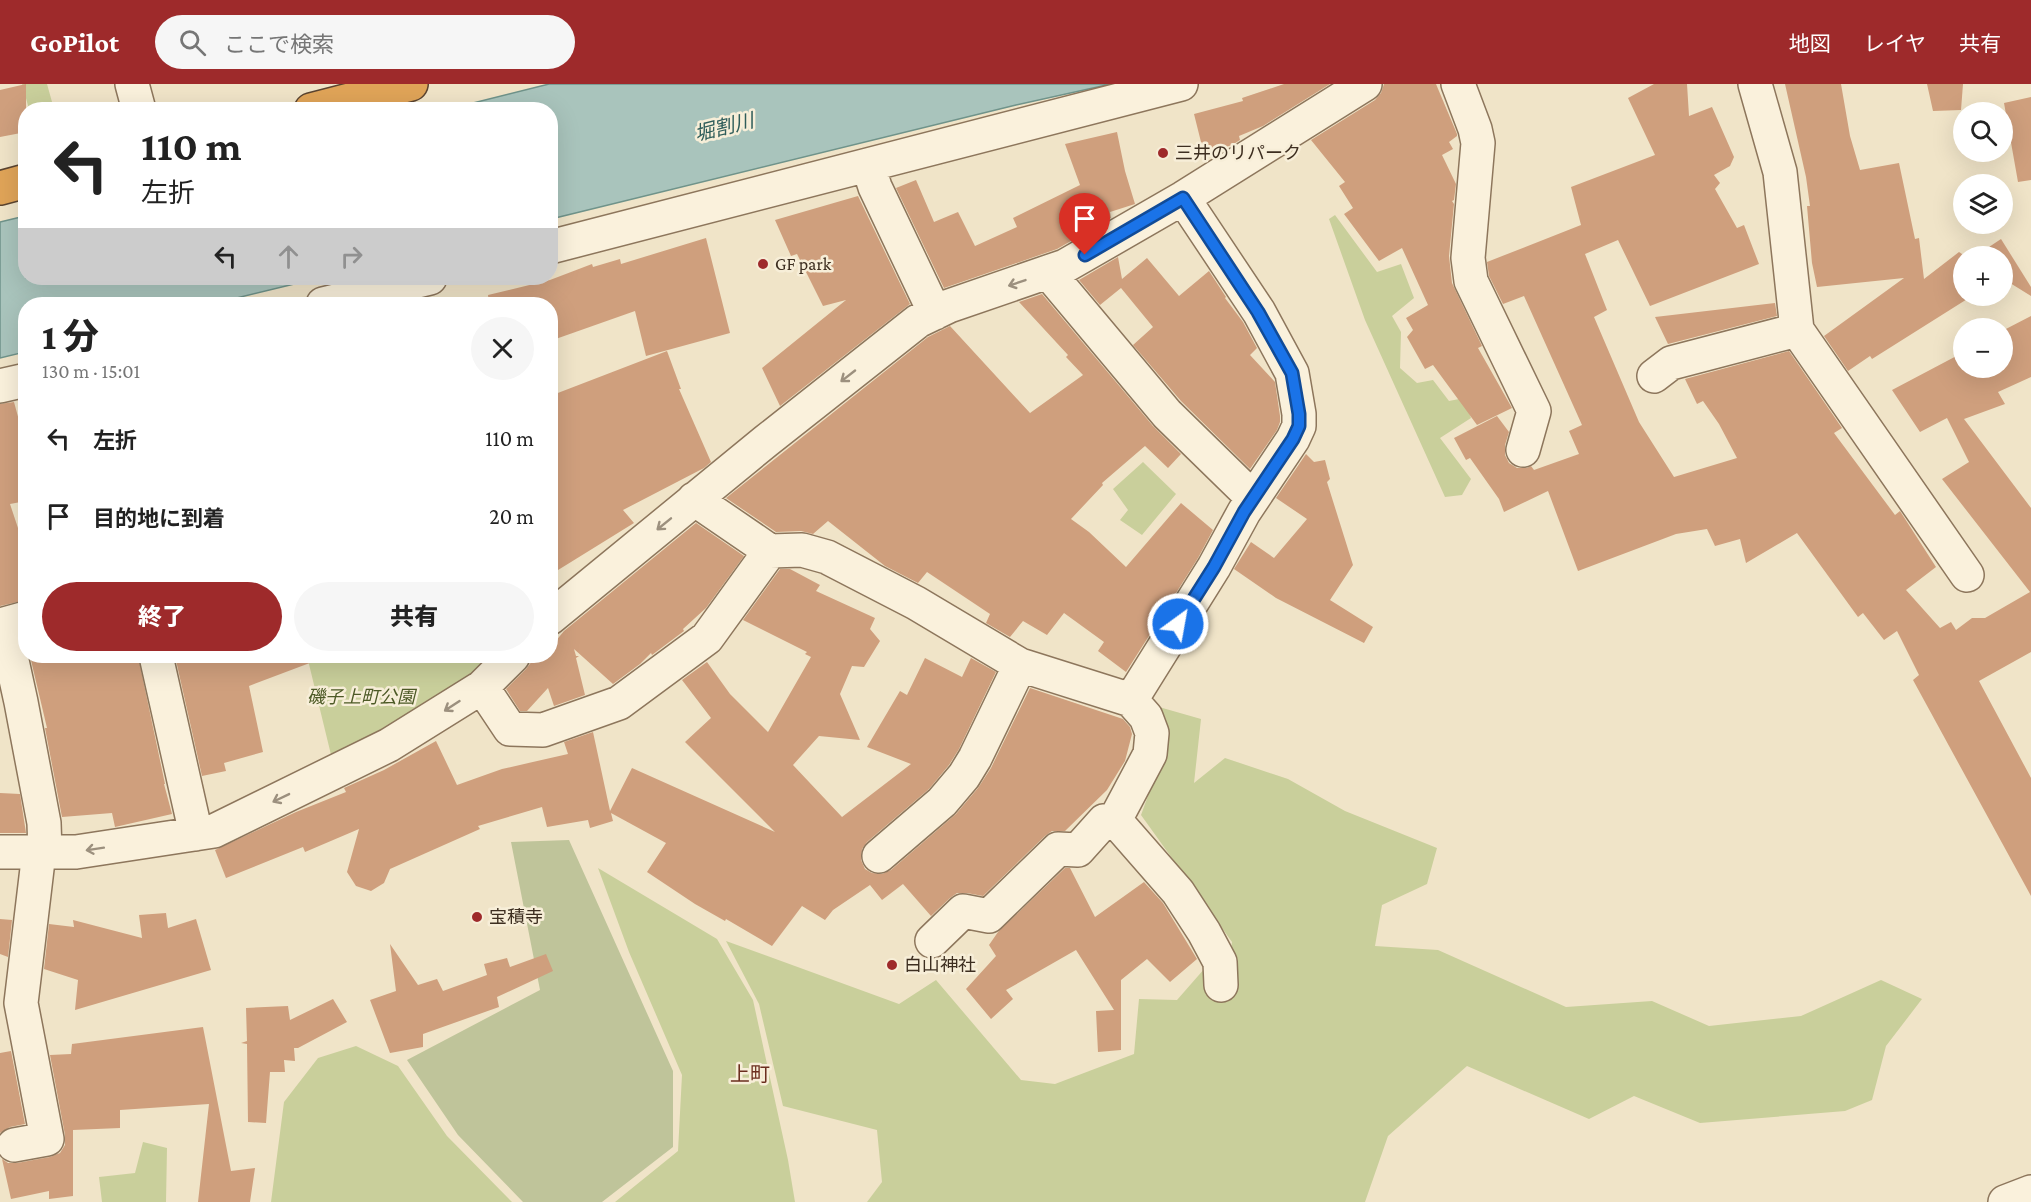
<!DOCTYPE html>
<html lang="ja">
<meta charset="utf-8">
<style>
:root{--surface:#fff;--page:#f6f6f6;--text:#222;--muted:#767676;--accent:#9e2a2b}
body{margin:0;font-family:"Crimson Pro","Noto Sans JP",serif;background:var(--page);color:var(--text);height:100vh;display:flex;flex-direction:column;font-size:22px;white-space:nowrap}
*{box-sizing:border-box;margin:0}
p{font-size:20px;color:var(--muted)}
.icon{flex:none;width:33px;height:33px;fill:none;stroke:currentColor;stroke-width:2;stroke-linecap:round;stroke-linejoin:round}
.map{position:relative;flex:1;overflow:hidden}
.drawer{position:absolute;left:18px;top:213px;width:540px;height:366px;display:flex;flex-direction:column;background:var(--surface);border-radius:24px;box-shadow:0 6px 24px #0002}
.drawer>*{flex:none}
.hud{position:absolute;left:18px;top:18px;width:540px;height:183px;border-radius:24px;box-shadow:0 6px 24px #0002;background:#fff;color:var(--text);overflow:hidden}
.tools{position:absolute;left:1953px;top:18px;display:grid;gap:12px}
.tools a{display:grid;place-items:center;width:60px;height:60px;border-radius:50%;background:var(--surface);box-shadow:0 6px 24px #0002;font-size:30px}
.pin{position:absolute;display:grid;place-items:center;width:51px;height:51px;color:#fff;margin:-62px -26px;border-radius:50% 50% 50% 0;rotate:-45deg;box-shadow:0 0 6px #0007}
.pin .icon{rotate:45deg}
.me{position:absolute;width:66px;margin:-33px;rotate:32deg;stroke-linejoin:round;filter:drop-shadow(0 0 4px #0008)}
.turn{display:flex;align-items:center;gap:21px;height:126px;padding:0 24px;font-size:27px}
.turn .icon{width:78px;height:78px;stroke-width:2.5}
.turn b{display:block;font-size:42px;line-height:51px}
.lanes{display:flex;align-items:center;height:57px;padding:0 24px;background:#0003;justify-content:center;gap:30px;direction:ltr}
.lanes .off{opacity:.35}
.round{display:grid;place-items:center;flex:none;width:63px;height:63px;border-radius:32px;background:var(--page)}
.head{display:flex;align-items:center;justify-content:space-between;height:102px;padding:0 24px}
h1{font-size:36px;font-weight:800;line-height:45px}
.button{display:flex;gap:12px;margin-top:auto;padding:12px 24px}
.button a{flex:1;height:69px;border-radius:36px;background:var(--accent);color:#fff;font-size:24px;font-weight:800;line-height:69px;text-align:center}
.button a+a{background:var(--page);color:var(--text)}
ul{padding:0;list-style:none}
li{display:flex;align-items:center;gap:18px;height:78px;padding:0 24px}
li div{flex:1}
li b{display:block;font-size:22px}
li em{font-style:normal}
header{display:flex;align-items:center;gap:36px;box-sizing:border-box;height:84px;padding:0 30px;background:var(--accent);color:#fff}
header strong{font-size:28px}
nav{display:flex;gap:33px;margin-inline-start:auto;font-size:21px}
.search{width:420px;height:54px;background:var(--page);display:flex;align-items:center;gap:15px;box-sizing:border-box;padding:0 21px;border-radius:33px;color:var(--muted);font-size:22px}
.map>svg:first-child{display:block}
</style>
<header>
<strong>GoPilot</strong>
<div class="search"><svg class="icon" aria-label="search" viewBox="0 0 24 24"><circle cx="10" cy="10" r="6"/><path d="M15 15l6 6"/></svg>ここで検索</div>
<nav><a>地図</a><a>レイヤ</a><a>共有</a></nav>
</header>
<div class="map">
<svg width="2031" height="1118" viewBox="0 0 2031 1118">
<rect width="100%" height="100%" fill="#f0e4c8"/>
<path fill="#c9cf9b" d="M22 0H47L54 25H29Z
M1335 131 1377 188 1401 180 1414 214 1392 232 1401 248 1400 284 1417 299 1433 296 1449 317 1464 314 1471 334 1440 354 1471 395 1462 411 1445 413 1365 236 1329 135Z
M1143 378 1176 410 1142 451 1120 436 1128 426 1113 405Z
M307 572H491L471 596 333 679Z
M1159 623 1201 635 1194 699 1225 674 1288 695 1345 727 1437 764 1427 800 1382 821 1375 862 1438 866 1566 923 1652 917 1709 942 1801 932 1881 896 1922 915 1886 962 1872 1016 1845 1027 1700 1039 1634 1012 1589 1035 1467 982 1388 1052 1365 1118H867L882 1098 877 1046 783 1022 759 920 726 857 899 920 936 896 1021 996 1055 1000 1134 970 1139 915 1177 916 1205 884 1226 912 1232 858 1141 731 1160 679Z
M598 784 717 855 753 916 788 1076 795 1118H615L678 1067 682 991 629 868Z
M356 962 398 982 447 1052 512 1118H271L284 1018 318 974Z
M143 1058 167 1064 166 1118H102L99 1093 135 1089Z"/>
<path fill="#bfc49a" d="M569 756 673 987V1063L602 1118H523L458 1051 407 976 540 906 511 758Z"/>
<path fill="#a9c4bc" stroke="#6f938a" stroke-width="1.5" d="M549 0H1111L1016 21 551 135 550 26 449 25Z
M25 132 26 194H319L212 220H26L25 268 0 274V138Z"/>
<path fill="#cf9f7d" d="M26 0V48L0 53V6Z
M1284 0H1330L1263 42 1239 52 1240 56 1232 61 1204 70 1194 30 1243 17 1242 14Z
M1384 0H1436L1457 50V52L1449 58 1453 65 1442 71 1456 100 1454 116 1452 117 1454 120 1449 172 1452 199 1482 262 1478 264 1512 324 1477 341 1433 281 1425 285 1407 253 1413 246 1406 234 1428 221 1402 164 1379 177 1344 130 1353 124 1339 102 1345 98 1311 56 1375 16 1381 9Z
M1654 0H1687L1689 32 1712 23 1734 73 1730 82 1714 91 1720 99 1715 105 1737 144 1744 141 1759 180 1650 222 1618 156 1585 170 1607 226 1594 233 1639 338 1674 393 1737 374 1719 340 1703 317 1697 320 1685 295 1789 267 1842 344 1834 349 1895 431 1900 427 1936 483 1906 506 1940 544 1951 538 1956 546 1972 534H1985L2030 508 1942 395 1969 378 1947 334 1920 348 1892 306 1964 268V284H2002V247L2031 232V293L1998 308 2005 320 1964 335 2031 424V568L1979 597 2031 694V812L1913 596 1919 591 1897 547 1884 556 1863 529 1858 533 1797 449 1746 479 1740 455 1715 462 1707 445 1676 450 1578 487 1548 407 1504 428 1499 415 1470 374 1466 376 1454 354 1497 332 1509 348 1505 361V371L1509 379 1517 384H1527L1531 382 1534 386 1579 370 1569 347 1582 341 1524 212 1503 220 1489 192 1487 178 1581 141 1571 103 1655 71 1628 14Z
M1785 0H1841L1850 52 1860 86 1899 79 1915 155 1919 154 1924 195 1959 168 1965 172 1972 166 1977 171 2001 155 2031 203V212L2002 194V172H1964V212H1972L1872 275 1870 272 1848 287 1824 252 1904 194 1817 203 1812 179 1807 122H1810L1806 93Z
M1927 0H1963L1961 26 1933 27Z
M2031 13V96L2018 98 2004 19Z
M1117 48 1125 87 1135 120 1110 128 1111 134 1057 165 944 204 896 104 916 96 934 138 958 128 975 162 1017 143 1013 134 1080 101 1065 60Z
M858 112 910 220 780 322 762 284 846 216 823 222 797 170 791 172 775 136Z
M706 154 730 249 646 272 635 227 550 257V220H489L488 211 550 196 592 180 593 183 620 175 621 180Z
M1118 173 1122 195 1147 174 1179 212 1209 187 1226 213 1225 214 1243 238 1257 264 1250 271 1275 298 1280 332V338L1277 346 1250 385 1181 317 1133 261 1153 243 1121 204 1100 221 1079 196Z
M1042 210 1153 342 1181 370 1168 384 1145 362 1102 399 1103 401 1071 435 1089 448 1126 483 1181 419 1213 446 1198 474 1176 509 1171 513 1173 514 1126 588 1098 567 1104 558 1064 529 1047 551 1023 537 1010 553 986 539 990 530 927 488 918 499 885 482 828 437 813 450 801 447 776 448 726 414 928 253 950 242 1030 329 1083 291 1066 273 1068 271 1019 218Z
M1775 219 1777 232 1668 260 1655 233Z
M667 267 681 305H679L711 378 704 384 623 426 634 439 550 491V312Z
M14 318 26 362V417L10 420 26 468V516L0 522V320Z
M1306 370 1314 378 1325 376 1330 395 1327 398 1353 481 1330 516 1373 543 1364 559 1276 514 1234 485 1251 458 1274 474 1307 435 1276 414Z
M696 439 744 472 706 524 683 545 684 547 652 571 651 569 640 580 613 600 574 565 576 572H579L576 574 585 611 554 622 548 604 527 627H520L506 605 526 585 536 572H550V564L564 547Z
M780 485H790L820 501 816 507 875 534 870 545 880 557 864 583 852 582 840 610 860 656 819 652 793 681 842 733 911 680 867 663 900 607 907 611 925 574 962 593 971 574 996 588 959 665 949 681 929 705 867 758 862 765 861 776 865 785 872 789 882 790 891 786 956 730 978 704 991 684 1030 604 1123 635 1130 643 1132 650 1125 677 1107 706 1065 747H1052L1045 752 983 812 967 809H957L950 814 931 832 903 800 882 816 870 801 833 826 825 836 802 822 772 862 726 835 725 837 695 820 647 788 666 759 611 729 613 737 590 744 588 736 547 743 542 723 478 742 480 745 390 785 384 799 371 807 356 802 347 788 359 745 305 768 303 763 226 794 215 766 296 728 346 708 344 704 384 686 436 657 457 701 502 685 568 670 564 658 593 648 610 727 632 684 775 748 685 658 711 634 682 596 707 578 730 610 768 648 811 573 805 570 807 568 743 536Z
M30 572H91L92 576 106 572H138L165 700H164L172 730 115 743 112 729 62 733 45 644H47Z
M175 572H323V574L249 602 263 668 224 679 226 687 202 692Z
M0 709 20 710 26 749H0Z
M1065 784H1070L1095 833 1144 798 1163 819 1197 875 1170 898 1147 875 1121 896V966L1098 968 1096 927 1114 926 1076 866 1006 906 1013 915 991 935 966 905 996 872 989 861 998 848Z
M166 829 168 844 196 835 211 886 75 926 78 896 44 885 49 840 74 843 73 836 142 854 139 831Z
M0 835 12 836 8 873 0 870Z
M390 860 418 901 437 895 443 907 487 891 484 880 507 874 510 883 546 870 553 887 497 913 499 923 423 950V963L390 969 370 916 396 907Z
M333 915 347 938 298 964H294L295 977 284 976 285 988H270L266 1039 248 1038 247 960 241 959 247 957 246 924 288 922 290 936Z
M203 943 231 1087 255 1084 250 1118H198L209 1020 120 1026V1044L73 1046V1112L49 1115V1107L11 1115 2 1075 8 1079H17L50 1073 60 1069 65 1061V1051L50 971 71 970 72 960Z
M11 967 25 1040 10 1043 0 1049V969Z"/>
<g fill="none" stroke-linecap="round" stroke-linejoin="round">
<defs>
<path id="minor" d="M132 0 139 26
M1458 0 1475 45 1478 59 1468 174 1471 197 1534 327 1523 366
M1755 0 1780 88 1797 246 1967 491
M868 81 875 103 935 229
M550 163 1181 0
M1048 188 1167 330 1253 414
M323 220 430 194
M1654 292 1671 279 1797 246
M0 302 26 296
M694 415 770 467 802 466 827 473 916 519 1020 581 1131 616 1146 633 1152 649 1150 670 1115 736 1178 808 1204 848 1220 878 1221 901
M26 534 4 540 21 618 44 739 45 768
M550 534 766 357 918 237 949 222 1065 182 1183 114 1365 0
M156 572 196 750
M482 603 510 645 543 646 619 619 707 554 770 467
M1131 616 1214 483 1244 428 1293 355 1299 342V330L1292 289 1259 228 1183 114
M0 768H76L214 747 389 661 482 603 513 572
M879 772 942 718 964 692 975 674 1020 581
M932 857 963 827 989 832 1058 765 1078 766 1104 737 1115 736
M14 1061 47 1055 21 919 39 768
M2005 1118 2031 1108"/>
<path id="highway" d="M311 26 411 0
M0 104 26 97"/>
</defs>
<use href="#minor" stroke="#8d765c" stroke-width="36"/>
<use href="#highway" stroke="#5b4430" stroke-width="36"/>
<use href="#minor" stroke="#faf1dc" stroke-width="33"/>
<use href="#highway" stroke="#e0a458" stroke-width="33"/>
</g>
<defs><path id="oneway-shaft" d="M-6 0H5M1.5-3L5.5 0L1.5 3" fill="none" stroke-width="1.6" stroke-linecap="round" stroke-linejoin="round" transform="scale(1.5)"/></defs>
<g stroke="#9c907e">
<use href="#oneway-shaft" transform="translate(1017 199) rotate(161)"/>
<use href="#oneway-shaft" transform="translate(848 292) rotate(142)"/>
<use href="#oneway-shaft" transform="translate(664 440) rotate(141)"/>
<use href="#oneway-shaft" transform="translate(452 622) rotate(147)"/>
<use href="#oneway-shaft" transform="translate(281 714) rotate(154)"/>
<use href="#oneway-shaft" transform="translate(95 765) rotate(171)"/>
</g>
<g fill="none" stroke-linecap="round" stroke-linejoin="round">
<defs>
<path id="route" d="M1085 171 1183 114 1258 228 1292 289 1299 330V342L1293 355 1244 428 1214 483 1178 540"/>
</defs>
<use href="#route" stroke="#114b97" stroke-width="15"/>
<use href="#route" stroke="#1a73e8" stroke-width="10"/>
</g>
<g fill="#9e2a2b" stroke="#f7eed8" stroke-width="2">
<circle cx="1163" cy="69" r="6"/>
<circle cx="763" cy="180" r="6"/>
<circle cx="477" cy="833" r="6"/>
<circle cx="892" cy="881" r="6"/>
</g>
<g text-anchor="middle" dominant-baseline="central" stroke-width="5" stroke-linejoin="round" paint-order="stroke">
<g font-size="18" fill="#3d2e20" stroke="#f7eed8" text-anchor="start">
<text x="1175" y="69">三井のリパーク</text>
<text x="775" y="180">GF park</text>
<text x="489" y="833">宝積寺</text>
<text x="904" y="881">白山神社</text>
</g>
<g font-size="18" font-style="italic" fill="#4d5a26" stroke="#f7eed8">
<text x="361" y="613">磯子上町公園</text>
</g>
<g font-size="20" font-style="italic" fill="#2f5d5a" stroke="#f7eed8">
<text transform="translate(724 43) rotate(-14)">堀割川</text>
</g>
<g font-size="20" fill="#6b2e1e" stroke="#f7eed8">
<text x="750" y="990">上町</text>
</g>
</g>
</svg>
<div class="tools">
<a><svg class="icon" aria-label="search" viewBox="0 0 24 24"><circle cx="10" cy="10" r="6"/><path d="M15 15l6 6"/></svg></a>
<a><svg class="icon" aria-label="layers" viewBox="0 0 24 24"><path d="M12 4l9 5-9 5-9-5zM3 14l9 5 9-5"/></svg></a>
<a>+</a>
<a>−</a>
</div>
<div class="pin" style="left:1085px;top:171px;background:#d93025"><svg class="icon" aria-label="arrive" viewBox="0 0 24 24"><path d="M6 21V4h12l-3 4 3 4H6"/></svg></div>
<svg class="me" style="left:1178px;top:540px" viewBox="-20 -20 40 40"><circle r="17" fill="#1a73e8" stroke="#fff" stroke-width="3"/><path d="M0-11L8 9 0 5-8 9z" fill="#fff"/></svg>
<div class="hud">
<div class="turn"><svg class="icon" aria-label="left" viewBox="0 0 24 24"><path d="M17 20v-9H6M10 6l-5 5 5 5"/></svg><div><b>110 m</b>左折</div></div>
<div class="lanes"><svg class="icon" aria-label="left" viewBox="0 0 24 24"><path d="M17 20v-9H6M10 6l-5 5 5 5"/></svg><svg class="icon off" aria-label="ahead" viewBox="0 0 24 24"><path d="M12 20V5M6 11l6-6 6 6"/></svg><svg class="icon off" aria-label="right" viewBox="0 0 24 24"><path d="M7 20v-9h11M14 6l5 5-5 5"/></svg></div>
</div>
<section class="drawer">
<div class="head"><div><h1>1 分</h1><p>130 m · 15:01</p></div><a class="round"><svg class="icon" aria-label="close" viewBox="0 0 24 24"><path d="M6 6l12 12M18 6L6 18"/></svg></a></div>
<ul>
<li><svg class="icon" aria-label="left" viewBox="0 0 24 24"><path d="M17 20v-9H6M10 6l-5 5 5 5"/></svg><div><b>左折</b></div><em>110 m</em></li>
<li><svg class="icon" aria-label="arrive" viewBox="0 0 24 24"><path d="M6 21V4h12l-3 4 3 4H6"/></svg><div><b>目的地に到着</b></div><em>20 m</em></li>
</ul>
<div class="button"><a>終了</a><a>共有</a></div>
</section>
</div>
